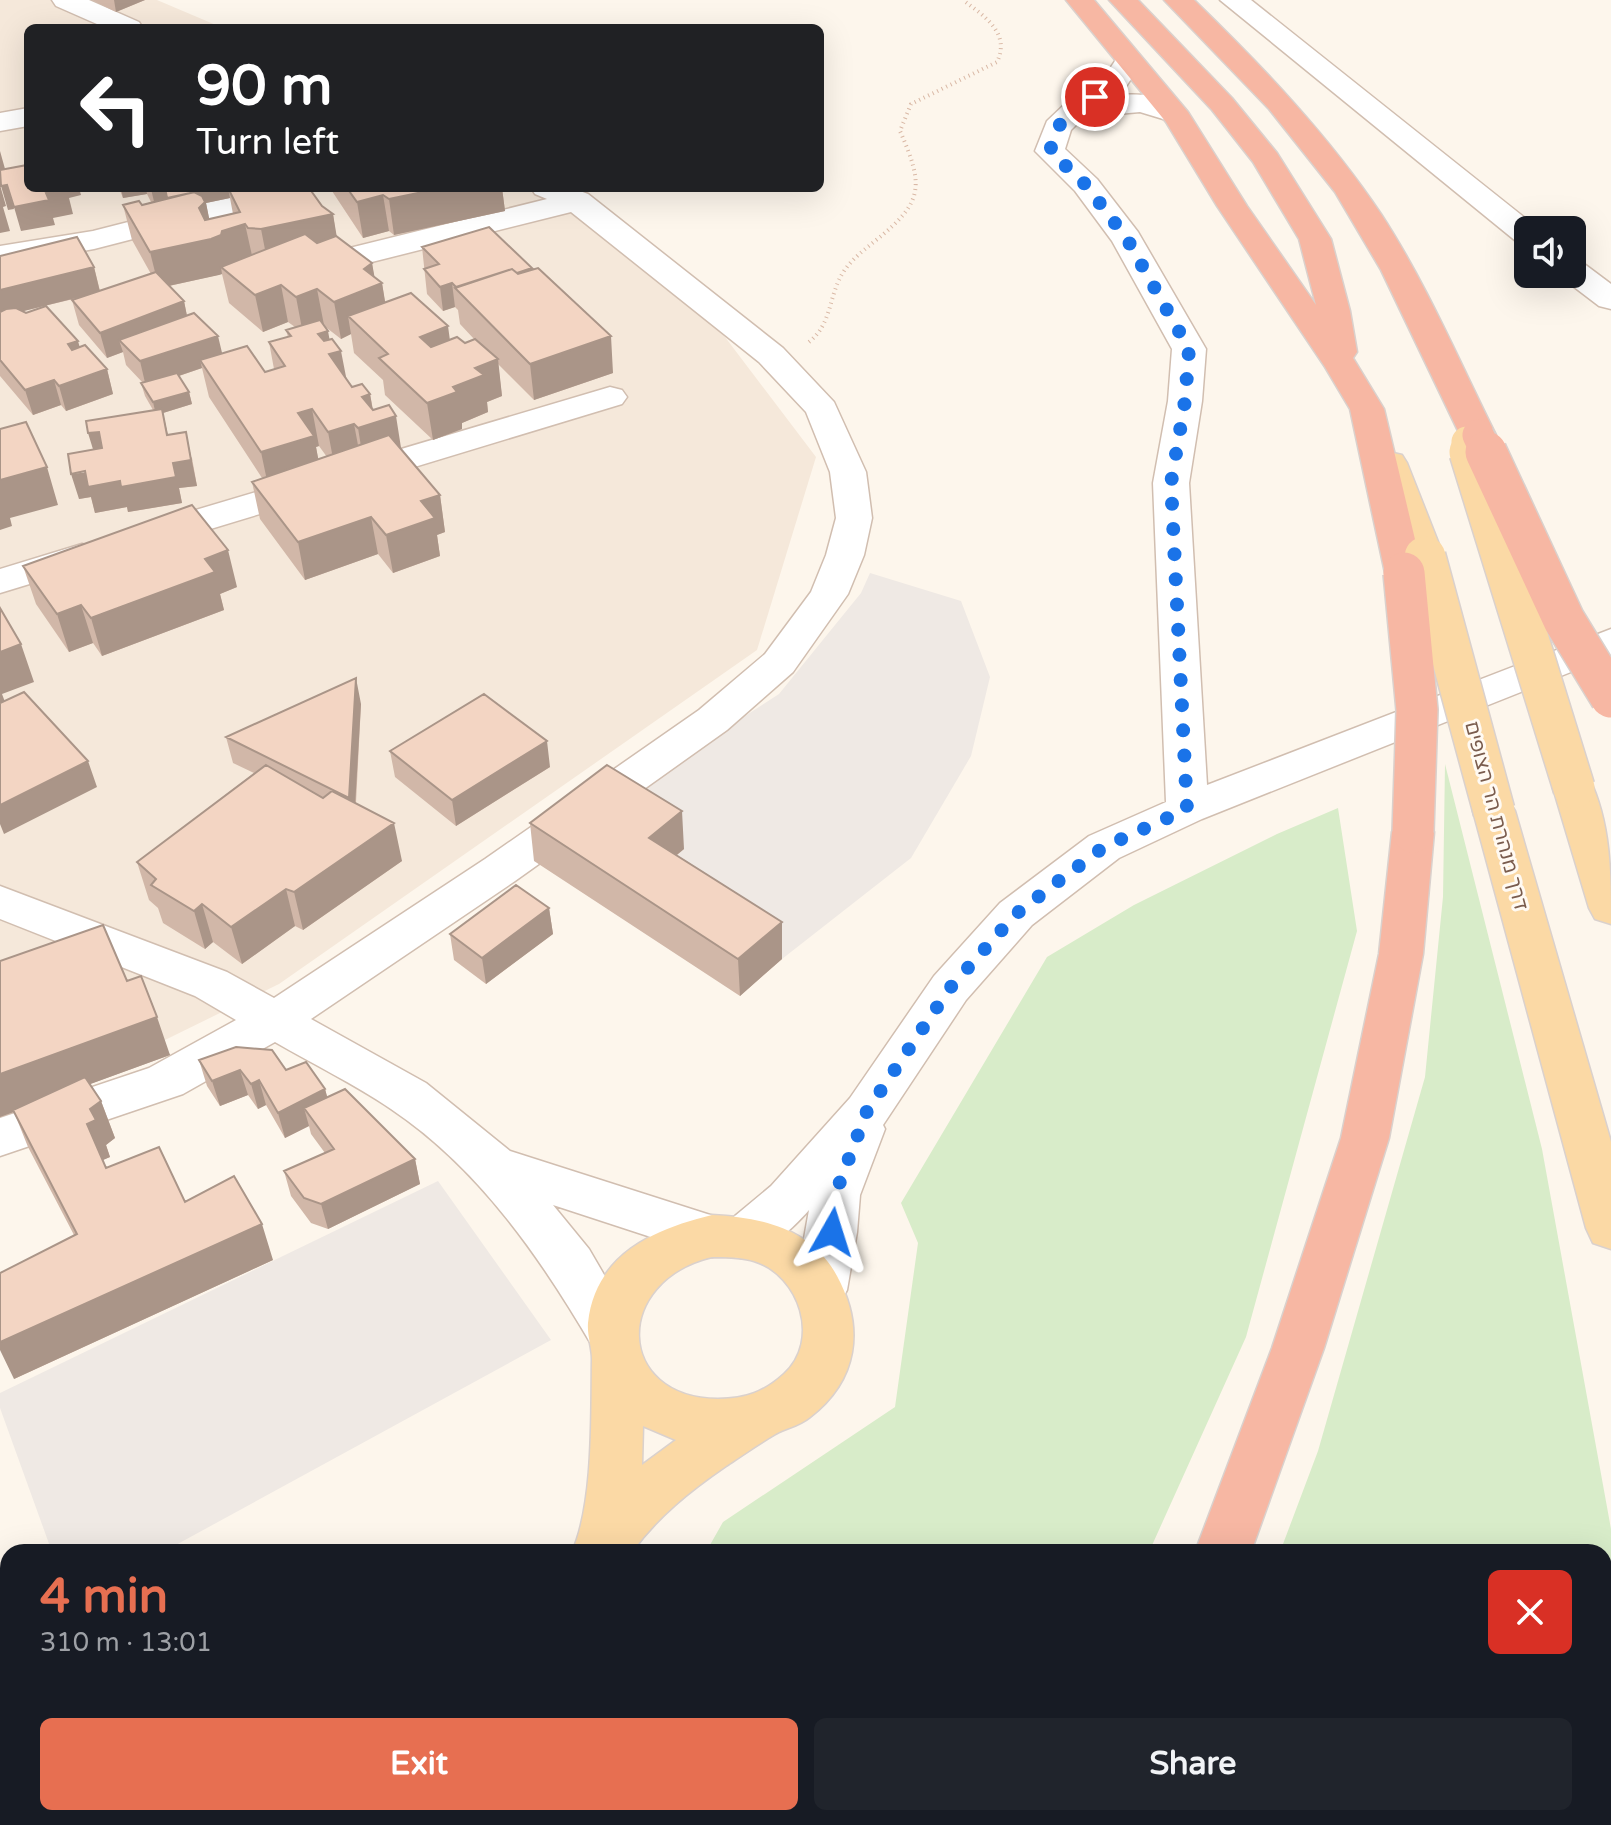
<!DOCTYPE html>
<meta charset="utf-8">
<style>
:root{--surface:#171b24;--page:#20242c;--text:#f1f3f6;--muted:#9ea1a6;--accent:#e76f51}
body{margin:0;font-family:"Varela Round","Noto Sans Hebrew",sans-serif;background:var(--page);color:var(--text);height:100vh;display:flex;flex-direction:column;font-size:30px;white-space:nowrap}
*{box-sizing:border-box;margin:0}
p{font-size:26px;color:var(--muted)}
.icon{flex:none;width:44px;height:44px;fill:none;stroke:currentColor;stroke-width:2;stroke-linecap:round;stroke-linejoin:round}
.map{position:relative;flex:1;overflow:hidden}
.drawer{position:absolute;left:0px;top:1544px;width:1612px;height:282px;display:flex;flex-direction:column;background:var(--surface);border-radius:24px 24px 0 0;box-shadow:0 8px 32px #0002}
.drawer>*{flex:none}
.guide{position:absolute;left:24px;top:24px;width:800px;height:168px;border-radius:12px;box-shadow:0 8px 32px #0002;background:#202124;color:#fff;overflow:hidden}
.buttons{position:absolute;left:1514px;top:216px;display:grid;gap:16px}
.buttons a{display:grid;place-items:center;width:72px;height:72px;border-radius:12px;background:var(--surface);box-shadow:0 8px 32px #0002;font-size:40px}
.pin{position:absolute;display:grid;place-items:center;width:68px;height:68px;color:#fff;margin:-34px;border:4px solid #fff;border-radius:50%;box-shadow:0 2px 8px #0007}
.me{position:absolute;width:88px;margin:-44px;rotate:6deg;stroke-linejoin:round;filter:drop-shadow(0 0 6px #0008)}
.turn{display:flex;align-items:center;gap:28px;height:168px;padding:0 40px;font-size:36px}
.turn .icon{width:104px;height:104px;stroke-width:2.5}
.turn b{display:block;font-size:56px;line-height:68px}
.round{display:grid;place-items:center;flex:none;width:84px;height:84px;border-radius:12px;background:var(--page)}
.headline{display:flex;align-items:center;justify-content:space-between;height:136px;padding:0 40px}
h1{font-size:48px;font-weight:700;line-height:60px;color:var(--accent)}
.cta{display:flex;gap:16px;margin-top:auto;padding:16px 40px}
.cta a{flex:1;height:92px;border-radius:12px;background:var(--accent);color:#fff;font-size:32px;font-weight:700;line-height:92px;text-align:center}
.cta a+a{background:var(--page);color:var(--text)}
.map>svg:first-child{display:block}
</style>
<div class="map">
<svg width="1611" height="1825" viewBox="0 0 1611 1825">
<rect width="100%" height="100%" fill="#fdf6ec"/>
<path fill="#f5e8da" d="M0 0H157L223 28H28V188H555L725 337 816 457 757 650 279 984 0 1121Z"/>
<path fill="#efe9e4" d="M870 573 961 601 990 677 971 756 911 858 782 959 652 875 684 849 610 803 779 694 861 593Z
M438 1181 551 1340 163 1552H52L0 1408V1393Z"/>
<path fill="#d8ecc9" d="M1445 764 1542 1149 1611 1529V1825H1178L1181 1818H1604V1552H1280L1318 1451 1425 1077 1443 897Z
M1338 808 1357 931 1246 1337 1149 1552H706L723 1522 895 1407 918 1243 901 1203 1047 957 1134 905 1277 834Z
M558 1818H1028L1025 1825H554Z"/>
<g fill="none" stroke-linecap="round" stroke-linejoin="round">
<defs>
<path id="minor" d="M52 0H89L139 22 143 28H106L56 6Z
M1220 0H1251L1540 230H1528V244L1517 242Z
M1129 53 1139 55 1143 61 1123 91 1117 95C1138 94 1174 93 1188 113L1183 119 1173 122 1140 112 1084 117 1071 130 1065 149 1097 179 1138 232 1206 349 1202 401 1189 483 1207 785 1611 629V656L1202 819 1119 858 1032 925 966 1000 883 1125 885 1129 860 1195 857 1232 847 1290 839 1305 821 1312 803 1305 795 1290 809 1210C797 1224 760 1260 742 1258 728 1257 726 1252 712 1257L553 1205 589 1249 638 1333 630 1349 612 1355 594 1349C541 1258 479 1168 391 1109 354 1084 313 1064 275 1042L183 1094 0 1156V1118L149 1068 236 1020 195 996 0 919V886L227 972 274 998 485 859 699 710 765 654 811 592 826 555 836 518 830 472 806 412 759 362 571 212 320 275 309 272 304 265 309 258 547 199 535 194 531 188H572L588 194 783 348 834 402 866 472 872 518 864 555 848 594 793 672 727 730 515 881 311 1019 426 1083 510 1151 729 1221 771 1186 850 1098 934 976 1000 903 1089 836 1166 802 1153 483 1168 401 1172 349 1112 241 1075 191 1035 151 1047 121 1066 103 1103 79 1119 55Z
M28 108V126L0 131V113Z
M261 188H312L308 194 94 249 0 266V246L93 231Z
M1572 260 1583 263 1611 284V309L1599 306 1561 277 1559 274H1572Z
M610 387 622 390 627 397 622 404 161 544 148 547 135 544 129 536 135 528Z
M82 544 95 548 101 556 95 564 0 593V569Z"/>
<path id="major" d="M1389 452 1402 455 1407 463 1444 557 1438 565 1425 569 1412 565 1406 557 1371 463 1376 455Z
M1574 774 1589 778C1611 823 1611 874 1611 924L1595 919 1589 908 1553 788 1559 778Z
M1494 796 1509 801 1515 811 1611 1142V1249L1593 1243 1586 1228 1473 811 1479 801Z
M712 1215C761 1217 812 1229 837 1276 865 1328 858 1380 810 1417 798 1427 784 1428 772 1436 757 1445 741 1456 726 1466 691 1490 657 1517 632 1552H572C594 1503 591 1413 592 1359 592 1347 587 1336 588 1323 595 1255 654 1229 712 1215ZM712 1257C726 1257 741 1257 754 1261 800 1275 821 1341 784 1374 764 1392 746 1399 718 1399 615 1398 612 1281 712 1257ZM643 1426 676 1440 642 1465Z
M407 1818H468L466 1825H405Z"/>
<path id="highway" d="M1066 0H1094L1188 112 1247 206 1316 305 1299 239 1253 162 1212 110 1109 0H1138L1232 98 1277 153 1331 239 1350 311 1357 352 1353 358 1384 409 1423 573 1417 581 1404 585 1391 581 1385 573 1350 409 1325 367 1217 206 1166 122Z
M1164 0H1194C1262 66 1328 135 1381 214 1426 283 1459 361 1496 435L1490 442 1478 446 1466 442 1460 435 1381 270 1335 192 1269 109Z
M1413 817 1428 821 1434 832 1423 954 1389 1138 1324 1348 1251 1552H1195L1272 1348 1341 1138 1379 954 1392 832 1398 821Z
M1088 1818H1149L1147 1825H1086Z"/>
</defs>
<use href="#minor" stroke="#d1beb0" stroke-width="3"/>
<use href="#major" stroke="#dad1cd" stroke-width="3"/>
<use href="#highway" stroke="#dad1cd" stroke-width="3"/>
<path stroke="#d9b8a5" stroke-width="4" stroke-dasharray="1 4" stroke-linecap="butt" d="M809 342C833 323 828 295 844 271 852 259 864 250 875 241 924 202 924 186 900 131L911 104 997 62C1011 33 984 16 963 0"/>
<use href="#minor" fill="#fff" fill-rule="evenodd"/>
<use href="#major" fill="#fbd9a5" fill-rule="evenodd"/>
<use href="#highway" fill="#f7b7a3" fill-rule="evenodd"/>
<defs>
<path id="major-bridge-far1" d="M1467 442 1471 454"/>
<path id="major-bridge" d="M1470 452 1574 788
M1425 557 1494 811"/>
<path id="highway-bridge-far1" d="M1478 435 1487 454"/>
<path id="highway-bridge" d="M1486 452 1564 620 1611 697
M1404 573 1417 710 1413 832"/>
</defs>
<use href="#major-bridge-far1" stroke="#dad1cd" stroke-width="33" stroke-linecap="butt"/>
<use href="#major-bridge" stroke="#dad1cd" stroke-width="44" stroke-linecap="butt"/>
<use href="#highway-bridge-far1" stroke="#dad1cd" stroke-width="33" stroke-linecap="butt"/>
<use href="#highway-bridge" stroke="#dad1cd" stroke-width="44" stroke-linecap="butt"/>
<use href="#major-bridge-far1" stroke="#fbd9a5" stroke-width="31"/>
<use href="#major-bridge" stroke="#fbd9a5" stroke-width="41"/>
<use href="#highway-bridge-far1" stroke="#f7b7a3" stroke-width="31"/>
<use href="#highway-bridge" stroke="#f7b7a3" stroke-width="41"/>
</g>
<path fill="#d1b7a8" fill-rule="evenodd" d="M92 0H145L116 12Z
M119 188H309L322 206 333 214 336 236 372 263 374 277 382 283 385 303 450 340 465 343 474 339 460 324 458 310 455 307 443 311 427 294 422 247 533 270 613 373 534 400 498 364 502 396 487 402 488 412 462 423V429L433 440 385 395 383 380 354 353 351 334 341 339 323 325 346 379 352 387 370 394 373 410 401 450 440 495 445 532 437 535 440 556 393 573 378 554 305 580 260 519 252 482 262 478 209 397 202 368 179 376 189 392 192 404 163 413 168 435 192 458 197 486 179 488 182 503 128 512 127 507 95 513 91 497 79 499 93 450 153 410 145 396 141 383H143L126 365 123 352 107 358 79 325 72 300 86 296 23 311 79 347 107 369 113 394 66 411 61 405 33 415 0 376V256L94 267 100 291 151 274 132 240 123 205H142L151 202 147 194 123 198ZM230 198 233 214 209 219 206 203ZM222 274 229 303 263 332 288 322 295 327 286 330 288 337 269 342 274 369 265 372 222 354 187 316 184 301 169 286ZM319 446 327 457 318 459 316 447Z
M330 188H504H502L505 211 394 235 389 231 363 238Z
M23 566 237 587 220 594 224 610 102 656 93 643 69 652 36 604Z
M361 704 356 803 402 861 303 930 295 926 242 964 213 942 205 949 163 923 158 908 149 900 137 862 254 773 233 763 226 737Z
M390 751 550 767 456 826 395 777Z
M530 823 684 849 677 855 782 922V959L740 996 534 861Z
M549 908 553 934 486 984 454 960 450 934Z
M0 961 127 981 170 1055 90 1084 101 1101 115 1138 106 1145 110 1157 102 1160 106 1168 185 1202 273 1260 14 1379 74 1235 28 1147 14 1112 0 1117Z
M199 1060 286 1070 325 1089 327 1097 415 1159 420 1184 328 1229 311 1223 291 1196 284 1171 325 1153 311 1134 309 1126 285 1138 266 1105 258 1109 248 1095 220 1106 207 1086Z"/>
<path fill="#aa9588" d="M114 0H145L116 12Z
M0 151 7 176 0 177Z
M0 185 6 206 3 207 10 231 0 233Z
M7 185 14 209 8 210 1 186Z
M65 188H79L81 195 69 198 73 214 53 218 55 225 21 231 14 207 46 193Z
M121 188H146L147 194 123 198Z
M157 188H189L170 211 157 214 151 189Z
M214 188H228L230 198 206 203 213 237 222 231 245 224 253 260 221 267 222 274 219 275 159 288 150 252 167 198Z
M442 188H504H502L505 211 394 235 389 199Z
M383 195 389 231 363 238 357 202Z
M333 214 339 250 268 265 261 229Z
M372 263 376 285 382 283 388 319 348 316 351 334 341 339 334 302 364 269Z
M94 267 100 292 0 317V290Z
M452 283 455 307 443 311 440 287Z
M281 285 288 322 263 332 255 295Z
M317 289 324 325 303 334 296 297Z
M184 301 189 326 119 340 123 352 107 358 100 333Z
M448 326 453 363 425 374 420 337Z
M328 331 332 353 341 351 348 387 335 391 318 334Z
M218 336 224 361 200 360 202 368 146 387 140 361Z
M611 336 613 373 534 400 530 364Z
M78 341 85 366 68 344Z
M498 359 502 396 487 402 488 412 462 423V429L433 440 427 403 453 387 475 368Z
M107 369 113 394 66 411 59 386Z
M54 380 61 405 33 415 25 390Z
M189 392 192 404 163 413 173 461 156 415 153 402Z
M370 394 375 423 396 416 402 454 364 465 358 428 362 397Z
M312 409 319 446 316 447 321 473 269 490 261 452 298 413Z
M354 424 361 461 335 469 328 432Z
M99 432 106 457 96 459 88 433Z
M186 432 197 486 179 488 182 503 128 512 127 507 95 513 91 497 79 499 71 474 173 463Z
M47 467 58 505 10 518 12 526 0 530V480Z
M440 495 445 532 437 535 440 556 393 573 386 535 421 501Z
M371 517 378 554 305 580 298 542Z
M228 550 237 587 220 594 224 610 102 656 91 618 205 559Z
M81 605 93 643 69 652 57 614Z
M21 644 34 682 2 694 5 702 0 703V652Z
M356 678 361 704 354 824 349 798Z
M547 741 550 767 456 826 452 800Z
M88 761 97 787 4 834 0 824V805Z
M682 811 684 849 652 875 649 838Z
M394 823 402 861 303 930 294 892Z
M286 889 295 926 242 964 231 927Z
M202 904 213 942 205 949 194 911Z
M549 908 553 934 486 984 482 958Z
M782 922V959L740 996 738 959Z
M157 1017 170 1055 0 1117V1074Z
M240 1070 248 1095 220 1106 212 1081Z
M259 1080 266 1105 258 1109 251 1084Z
M325 1089 332 1114 304 1108 309 1126 285 1138 278 1113Z
M101 1101 115 1138 106 1145 110 1157 101 1161 87 1124 90 1109Z
M415 1159 420 1184 328 1229 321 1204Z
M262 1224 273 1260 14 1379 0 1350V1342Z"/>
<path fill="#f3d5c3" stroke="#aa9588" stroke-width="2" d="M27 165 28 170V188H66L67 190 46 193 49 200 14 207 7 185 1 186 0 170Z
M165 188H214L167 198Z
M228 188H309L322 206 333 214 261 229 248 228 245 224 222 231 221 235 211 239 150 252 123 205 139 201 142 205 194 192 202 196 205 202 199 208 205 220 240 212Z
M347 188H442L389 199 383 195 357 202Z
M489 227 532 268 517 273 512 269 456 287 452 283 440 287 424 269 439 264 422 247Z
M305 234 317 243 336 236 372 263 364 269 382 283 334 302 317 289 296 297 281 285 255 295 221 267Z
M77 237 94 267 0 290V256Z
M538 268 611 336 530 364 455 288 512 269 518 274Z
M156 272 184 301 100 333 72 300Z
M411 293 448 326 420 337 431 347 457 337 465 343 475 339 498 359 475 368 484 375 453 387 457 392 427 403 379 358 388 354 348 316Z
M46 306 78 341 68 344 72 350 85 345 107 369 59 386 54 380 25 390 0 360V312L6 309 16 308 26 313Z
M194 313 218 336 140 361 119 340Z
M320 320 328 331 318 334 324 341 332 339 341 351 329 354 352 387 362 384 370 394 362 397 373 410 389 405 396 416 358 428 354 424 328 432 312 409 298 413 314 436 261 452 200 360 247 346 265 372 285 366 269 342 291 336 286 330Z
M177 373 189 392 153 402 141 383Z
M162 409 167 435 186 432 191 460 173 463 176 477 121 487 120 481 88 487 85 471 71 474 68 454 102 448 99 432 88 433 86 421Z
M26 422 47 467 0 480V429Z
M389 435 440 495 421 501 435 518 386 535 371 517 298 542 252 482Z
M192 505 228 550 205 559 215 572 91 618 81 605 57 614 23 566Z
M0 608 21 644 0 652Z
M356 678 349 798 226 737Z
M24 692 88 761 0 805V703Z
M484 694 547 741 452 800 390 751Z
M266 765 323 798 332 791 394 823 294 892 286 889 231 927 202 904 194 911 151 885 156 879 137 862Z
M607 765 682 811 649 838 782 922 738 959 530 823Z
M516 885 549 908 482 958 450 934Z
M103 925 127 981 141 976 157 1017 0 1074V961Z
M236 1047 272 1050 286 1070 306 1062 325 1089 278 1113 259 1080 251 1084 240 1070 212 1081 199 1060Z
M85 1077 101 1101 90 1109 96 1120 87 1124 106 1168 159 1147 185 1202 234 1176 262 1224 0 1342V1273L77 1234 13 1110Z
M345 1089 415 1159 321 1204 304 1198 284 1171 334 1149 304 1108Z"/>
<g fill="none" stroke-linecap="round" stroke-linejoin="round">
<path stroke="#1a73e8" stroke-width="14" stroke-dasharray="0 25.2" d="M832 1232 835 1195 867 1111 950 988 1016 914 1060 880 1104 847 1187 809 1171 483 1185 401 1189 349 1127 239 1086 185 1050 151 1057 127 1095 97"/>
</g>
<g text-anchor="middle" dominant-baseline="central" stroke-width="6" stroke-linejoin="round" paint-order="stroke">
<g font-size="20" fill="#7a5c4d" stroke="#fffaf3">
<text transform="translate(1496 816) rotate(75)">דרך מנהרת הר הצופים</text>
</g>
</g>
</svg>
<div class="buttons">
<a><svg class="icon" aria-label="sound" viewBox="0 0 24 24"><path d="M4 9h4l5-4v14l-5-4H4zM17 9q2 3 0 6"/></svg></a>
</div>
<div class="pin" style="left:1095px;top:97px;background:#d93025"><svg class="icon" aria-label="arrive" viewBox="0 0 24 24"><path d="M6 21V4h12l-3 4 3 4H6"/></svg></div>
<svg class="me" style="left:832px;top:1232px" viewBox="-20 -20 40 40"><path d="M0-17L14 15 0 8-14 15z" fill="#1a73e8" stroke="#fff" stroke-width="4"/></svg>
<div class="guide">
<div class="turn"><svg class="icon" aria-label="left" viewBox="0 0 24 24"><path d="M17 20v-9H6M10 6l-5 5 5 5"/></svg><div><b>90 m</b>Turn left</div></div>
</div>
<section class="drawer">
<div class="headline"><div><h1>4 min</h1><p>310 m · 13:01</p></div><a class="round" style="background:#d93025;color:#fff"><svg class="icon" aria-label="close" viewBox="0 0 24 24"><path d="M6 6l12 12M18 6L6 18"/></svg></a></div>
<div class="cta"><a>Exit</a><a>Share</a></div>
</section>
</div>
